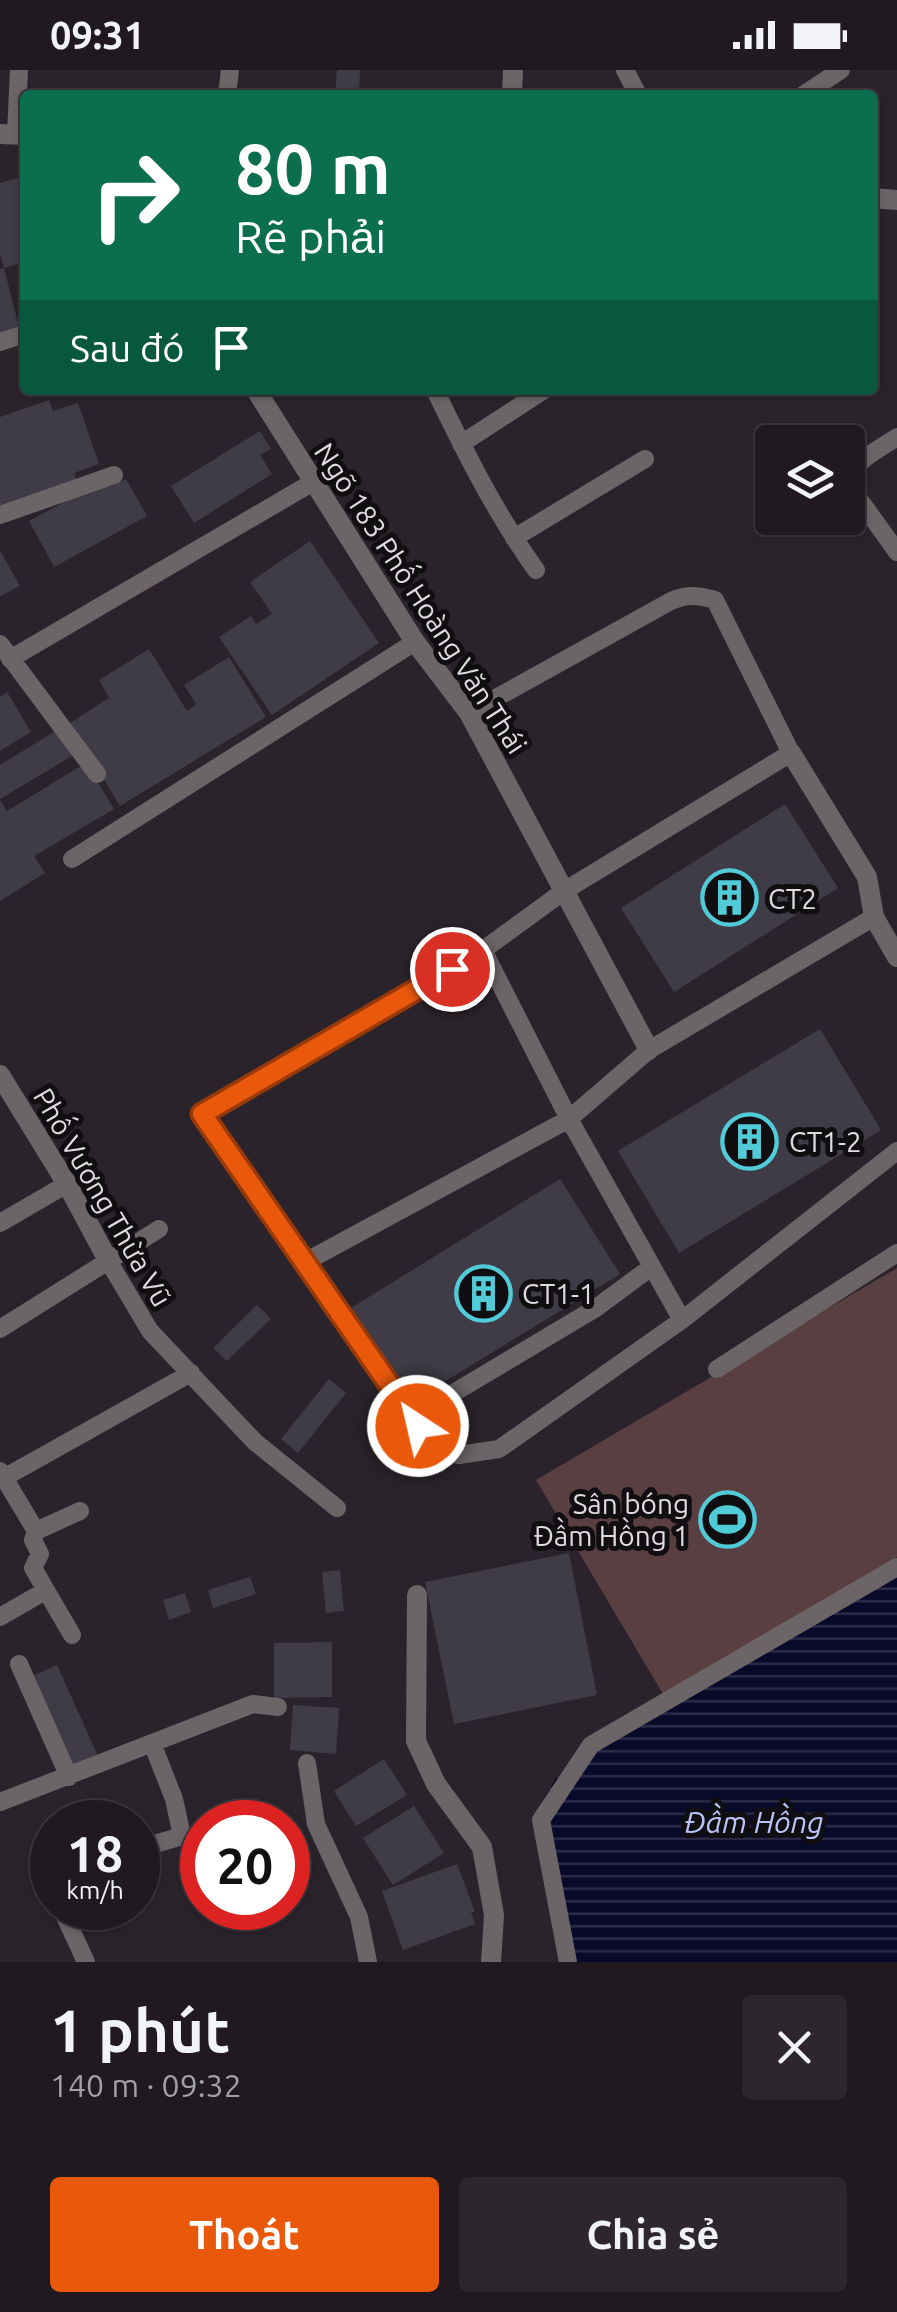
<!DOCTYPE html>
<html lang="vi">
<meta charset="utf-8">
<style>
:root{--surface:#201a20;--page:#2d272d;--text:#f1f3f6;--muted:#a2a1a5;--line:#3d383e;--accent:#ea580c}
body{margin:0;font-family:Ubuntu,sans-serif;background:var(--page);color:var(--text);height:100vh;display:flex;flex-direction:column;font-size:38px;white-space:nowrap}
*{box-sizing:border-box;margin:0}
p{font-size:32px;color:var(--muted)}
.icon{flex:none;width:55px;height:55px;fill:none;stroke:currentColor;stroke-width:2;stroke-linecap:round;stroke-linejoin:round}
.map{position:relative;height:1892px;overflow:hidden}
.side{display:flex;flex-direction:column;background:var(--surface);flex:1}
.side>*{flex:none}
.banner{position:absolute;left:20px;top:20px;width:858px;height:305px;border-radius:10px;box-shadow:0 2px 8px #0004,0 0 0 2px var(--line);background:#0b6e4f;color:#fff;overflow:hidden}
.controls{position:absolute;left:755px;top:355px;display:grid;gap:20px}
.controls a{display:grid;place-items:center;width:110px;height:110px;border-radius:10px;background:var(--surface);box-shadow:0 2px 8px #0004,0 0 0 2px var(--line);font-size:50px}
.speed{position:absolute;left:30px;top:1730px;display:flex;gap:20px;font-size:50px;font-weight:700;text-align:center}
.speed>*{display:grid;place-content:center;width:130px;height:130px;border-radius:50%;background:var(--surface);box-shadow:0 2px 8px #0004,0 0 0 2px var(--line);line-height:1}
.speed small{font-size:25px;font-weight:400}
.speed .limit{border:15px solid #d22;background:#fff;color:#111}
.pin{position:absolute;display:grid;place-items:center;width:85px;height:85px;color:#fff;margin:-42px;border:5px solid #fff;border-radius:50%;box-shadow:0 2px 10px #0007}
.me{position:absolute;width:110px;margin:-55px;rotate:325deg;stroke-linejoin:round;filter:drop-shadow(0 0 8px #0008)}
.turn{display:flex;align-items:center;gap:35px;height:210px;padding:0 50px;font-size:45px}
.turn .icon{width:130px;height:130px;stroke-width:2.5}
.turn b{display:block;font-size:70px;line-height:85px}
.then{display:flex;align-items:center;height:95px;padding:0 50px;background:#0003;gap:20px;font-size:38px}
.round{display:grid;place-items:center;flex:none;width:105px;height:105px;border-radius:10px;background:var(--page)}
.headline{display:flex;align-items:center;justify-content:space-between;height:170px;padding:0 50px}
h1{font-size:60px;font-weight:600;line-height:75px}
.button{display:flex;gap:20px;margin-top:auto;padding:20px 50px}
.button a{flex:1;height:115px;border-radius:10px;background:var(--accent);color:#fff;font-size:40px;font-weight:600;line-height:115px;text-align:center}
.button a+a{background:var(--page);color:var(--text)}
.status{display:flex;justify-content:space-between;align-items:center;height:70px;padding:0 50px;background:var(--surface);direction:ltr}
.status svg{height:28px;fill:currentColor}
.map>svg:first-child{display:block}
</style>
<div class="status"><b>09:31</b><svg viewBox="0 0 49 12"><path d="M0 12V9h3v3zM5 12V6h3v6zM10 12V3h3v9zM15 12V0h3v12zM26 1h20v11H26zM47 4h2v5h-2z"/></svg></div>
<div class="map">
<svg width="897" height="1892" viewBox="0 0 897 1892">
<defs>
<pattern id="water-rules" width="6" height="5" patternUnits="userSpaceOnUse" patternTransform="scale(2.5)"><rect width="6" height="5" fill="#090929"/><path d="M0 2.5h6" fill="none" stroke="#2d2c48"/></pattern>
</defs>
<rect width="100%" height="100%" fill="#2b232b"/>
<path fill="#5a3f42" d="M897 1198V1487L663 1624 536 1410Z"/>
<path fill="url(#water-rules)" d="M897 1506V1892H564L544 1730 555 1709 573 1695Z"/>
<path fill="#403c47" d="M337 0H360L359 25H335Z
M25 106V192L4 198 0 183V113Z
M4 198 20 261 0 266V199Z
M49 330 53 341 78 333 99 394 74 403 77 412 0 438V347Z
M260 361 271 379 260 385 272 404 194 453 171 416Z
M126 409 147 446 54 497 29 451 89 419 107 413 110 417Z
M310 471 379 573 272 645 219 567 251 546 256 554 272 544 250 512Z
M0 480 20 516 0 526Z
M149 579 187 641 196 634 184 615 229 587 266 647 120 736 70 653 109 628 99 610Z
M7 622 31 662 0 681V627Z
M57 660 72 686 0 729V695Z
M86 693 114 739 34 786 45 803 0 831V730L7 741Z
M785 734 838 818 674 922 621 838Z
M820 959 881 1060 679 1183 618 1081Z
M560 1109 620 1204 405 1336 346 1241Z
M257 1235 271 1249 227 1291 213 1278Z
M329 1309 346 1323 298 1383 281 1369Z
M569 1483 597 1625 454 1654 425 1512Z
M340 1500 344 1541 326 1543 322 1502Z
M250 1507 256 1524 213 1538 208 1520Z
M185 1523 191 1542 169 1550 163 1530Z
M332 1572V1627L274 1628V1573Z
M57 1595 98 1686 69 1699 28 1608Z
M293 1635 339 1638 336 1684 290 1680Z
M384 1689 407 1725 356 1756 334 1721Z
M414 1736 444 1783 393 1815 363 1768Z
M457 1794 475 1842H471L475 1854 403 1880 382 1821Z"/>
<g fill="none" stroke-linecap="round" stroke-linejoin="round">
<path stroke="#6b6568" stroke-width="18" d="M625 0 638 25
M227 25 230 0
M803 25 841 0
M16 64 19 0
M0 272 25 264
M435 320C465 382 496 444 536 500
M897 367C880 379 848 393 849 415L897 482
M461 374 544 320
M0 445 114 405
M514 468 645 389
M0 574 97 704
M10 589 315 411
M72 789 415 572
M483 880 569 1049 682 1250
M0 1153 67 1114
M109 1192 150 1261 255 1372 337 1438
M305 1192 569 1049 649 980 874 847
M650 1198 596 1238 425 1340 419 1346 418 1356 448 1382 459 1385 499 1379 682 1250 897 1081
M0 1259 159 1159
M717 1299 897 1183
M418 1356 202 1045 483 880 564 821 791 683 715 530C698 525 687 524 671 531L469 643
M0 1401 36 1461 33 1470 40 1484 33 1498 72 1565
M0 1410 191 1303
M36 1461 80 1441
M0 1547 45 1521
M19 1594 69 1707
M307 1693 316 1754 359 1847 368 1892
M0 1732 253 1634 278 1637
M138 1779 182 1766 174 1729 152 1673
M52 1811 47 1814 52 1824
M61 1838 86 1892
M568 1892 541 1750 591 1675 897 1497"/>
<path stroke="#6b6568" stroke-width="20" d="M512 25 513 0
M0 64 25 65
M872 128 897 130
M256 320 415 572 469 643 649 980
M791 683 867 807 874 847 897 887
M0 1005 67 1114 109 1192
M417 1525 416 1671 436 1714 482 1777 494 1845 491 1892"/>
</g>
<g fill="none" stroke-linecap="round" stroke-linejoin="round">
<defs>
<path id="route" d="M418 1356 202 1044 452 899"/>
</defs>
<use href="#route" stroke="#983908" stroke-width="25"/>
<use href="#route" stroke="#ea580c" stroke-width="18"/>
</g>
<defs>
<symbol id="building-ring" viewBox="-11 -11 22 22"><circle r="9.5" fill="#110e11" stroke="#52cbd9" stroke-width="1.5"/><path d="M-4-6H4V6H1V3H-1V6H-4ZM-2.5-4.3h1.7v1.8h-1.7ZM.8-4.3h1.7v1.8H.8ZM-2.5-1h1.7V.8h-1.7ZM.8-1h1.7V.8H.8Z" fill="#52cbd9"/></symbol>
<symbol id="stadium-ring" viewBox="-11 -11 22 22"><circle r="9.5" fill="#110e11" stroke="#52cbd9" stroke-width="1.5"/><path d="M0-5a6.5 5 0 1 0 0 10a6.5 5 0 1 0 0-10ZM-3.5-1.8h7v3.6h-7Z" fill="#52cbd9"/></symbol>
</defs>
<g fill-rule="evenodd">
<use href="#building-ring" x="698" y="796" width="63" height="63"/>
<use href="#building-ring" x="718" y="1040" width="63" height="63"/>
<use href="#building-ring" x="452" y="1192" width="63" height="63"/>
<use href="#stadium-ring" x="696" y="1418" width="63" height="63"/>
</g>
<g text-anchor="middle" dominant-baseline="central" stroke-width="10" stroke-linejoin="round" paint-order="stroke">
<g font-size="28" fill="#e0dbe1" stroke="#110e11">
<text transform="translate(421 528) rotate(57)">Ngõ 183 Phố Hoàng Văn Thái</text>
<text transform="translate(103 1127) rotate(60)">Phố Vương Thừa Vũ</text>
</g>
<g font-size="28" fill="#e0dbe1" stroke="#110e11" text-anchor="start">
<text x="768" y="828">CT2</text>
<text x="789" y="1071">CT1-2</text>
<text x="522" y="1223">CT1-1</text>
<text x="689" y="1433" text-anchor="end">Sân bóng<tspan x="689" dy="32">Đầm Hồng 1</tspan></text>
</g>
<g font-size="30" font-style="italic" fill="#bac3f8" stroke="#110e11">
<text x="754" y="1752">Đầm Hồng</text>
</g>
</g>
</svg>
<div class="controls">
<a><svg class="icon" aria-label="layers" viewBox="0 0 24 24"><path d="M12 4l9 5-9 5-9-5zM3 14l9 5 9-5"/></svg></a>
</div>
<div class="speed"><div>18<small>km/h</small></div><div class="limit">20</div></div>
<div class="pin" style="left:452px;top:899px;background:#d93025"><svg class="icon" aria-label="arrive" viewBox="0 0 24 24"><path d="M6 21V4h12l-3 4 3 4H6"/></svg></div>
<svg class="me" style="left:418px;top:1356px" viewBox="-20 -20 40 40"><circle r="17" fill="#ea580c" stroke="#fff" stroke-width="3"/><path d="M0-11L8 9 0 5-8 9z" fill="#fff"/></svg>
<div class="banner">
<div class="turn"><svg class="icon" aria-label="right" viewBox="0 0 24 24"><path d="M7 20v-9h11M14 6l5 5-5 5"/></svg><div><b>80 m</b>Rẽ phải</div></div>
<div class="then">Sau đó<svg class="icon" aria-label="arrive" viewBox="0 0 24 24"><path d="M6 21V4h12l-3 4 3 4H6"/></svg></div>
</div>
</div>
<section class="side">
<div class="headline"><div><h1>1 phút</h1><p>140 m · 09:32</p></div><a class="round"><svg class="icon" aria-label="close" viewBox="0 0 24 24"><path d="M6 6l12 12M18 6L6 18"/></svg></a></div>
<div class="button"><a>Thoát</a><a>Chia sẻ</a></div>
</section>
